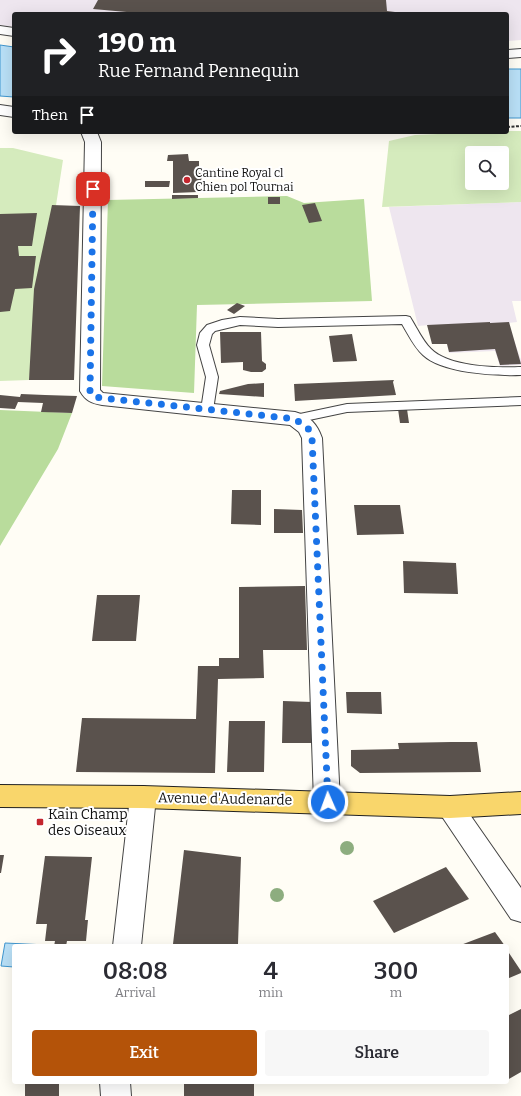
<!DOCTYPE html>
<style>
:root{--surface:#fff;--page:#f7f7f7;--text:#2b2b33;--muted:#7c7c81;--accent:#b45309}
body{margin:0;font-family:Bitter,serif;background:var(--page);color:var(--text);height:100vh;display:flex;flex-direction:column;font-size:15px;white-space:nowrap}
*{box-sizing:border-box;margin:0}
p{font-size:13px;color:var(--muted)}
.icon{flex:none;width:22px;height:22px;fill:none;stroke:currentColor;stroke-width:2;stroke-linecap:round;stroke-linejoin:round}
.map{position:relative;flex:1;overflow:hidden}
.drawer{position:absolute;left:12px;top:944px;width:497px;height:140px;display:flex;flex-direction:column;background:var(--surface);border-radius:4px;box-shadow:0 4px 16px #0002}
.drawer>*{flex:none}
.banner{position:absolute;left:12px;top:12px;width:497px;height:122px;border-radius:4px;box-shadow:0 4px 16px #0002;background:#202124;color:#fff;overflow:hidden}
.tools{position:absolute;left:465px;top:146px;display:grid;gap:8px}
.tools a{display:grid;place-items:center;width:44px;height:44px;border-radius:4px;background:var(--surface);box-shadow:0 4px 16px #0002;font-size:20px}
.pin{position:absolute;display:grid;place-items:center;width:34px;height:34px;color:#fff;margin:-17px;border-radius:8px;box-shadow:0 2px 6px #0006}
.me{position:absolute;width:44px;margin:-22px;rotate:358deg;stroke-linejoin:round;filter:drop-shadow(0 0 3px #0008)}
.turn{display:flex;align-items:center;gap:14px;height:84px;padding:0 20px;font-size:18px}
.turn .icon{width:52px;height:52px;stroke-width:2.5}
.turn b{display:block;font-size:28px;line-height:34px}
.then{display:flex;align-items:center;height:38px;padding:0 20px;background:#0003;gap:8px;font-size:15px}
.eta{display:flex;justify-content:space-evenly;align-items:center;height:68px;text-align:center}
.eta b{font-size:24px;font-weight:600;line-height:28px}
.action{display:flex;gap:8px;margin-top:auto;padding:8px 20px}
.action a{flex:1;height:46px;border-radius:4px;background:var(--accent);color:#fff;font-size:16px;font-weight:600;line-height:46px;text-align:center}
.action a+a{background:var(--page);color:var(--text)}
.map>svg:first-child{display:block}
</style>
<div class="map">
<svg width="521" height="1096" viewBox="0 0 521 1096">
<rect width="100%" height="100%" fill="#fffdf5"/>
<path fill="#eee6ef" d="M0 0H521V40L507 41V14H14V27L0 25Z
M521 202V301H512L517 322 508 323 521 360V365L500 366 495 351 449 353 447 344H433L429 325 418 326 389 207Z"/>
<path fill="#d5ebbd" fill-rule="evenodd" d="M507 131H521V202L382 207 389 141 415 135ZM472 153H502V183H472Z
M0 148H13L63 160 29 380 0 381Z"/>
<path fill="#b9dc9c" d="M287 196 304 203 364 199 372 301 197 305 194 393 102 386 108 200Z
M0 410 72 413 58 449 0 546Z"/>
<path fill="#b9e0f7" stroke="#3f96cf" d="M0 45 14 47V97L0 96Z
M507 69H521V118H507Z
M5 943 47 945 14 946V967L1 966Z"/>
<path fill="#5a524d" d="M98 0H386L387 11 395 12V14H149L93 9Z
M188 154 189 161H199V173H202L201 186H198V192L173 193V161H167L168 155Z
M145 181H170L169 187H145Z
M172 195H198V198L172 199Z
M268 197H280V204H268Z
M315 203 322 221 309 223 302 205Z
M52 205 80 206 74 380H29L34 289Z
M37 213 32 246H18L19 256H36L32 288 15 289 10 311 0 312V214Z
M237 303 245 306 234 314 227 310Z
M490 322V323L509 322 521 364 500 365 495 349 449 352 447 344H432L427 325Z
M220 332H261L262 361 266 364V369L262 372H251L243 370V362L221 363Z
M352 334 357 361 333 362 329 336Z
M394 380 393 382 396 395 295 401 294 384Z
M264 383V397L219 394 220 391 248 384Z
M21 394 45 395 77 396 72 413 41 412 43 403 18 402 15 409 0 408V395L20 397Z
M398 409H407L409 423H400Z
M232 490H261V525L231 524Z
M354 505H400L404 534 357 535Z
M274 509 302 510 303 533H274Z
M403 561 456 563 458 594 404 593Z
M305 586 307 650H263L264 678 218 679 215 773 76 772 82 718 196 719 198 666H219V658H239V587Z
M97 595H140L136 641H92Z
M346 692H381L382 714 347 713Z
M283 701 312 702V743H282Z
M229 721H265L264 772H227Z
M451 742H477L481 772 360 773 351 766V750L399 749 398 743Z
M184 850 241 857 238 944H173Z
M0 855H4L1 873H0Z
M45 856 92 857 85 920H88L86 941H67L66 946H54L55 941H45L47 924H36Z
M446 867 469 899 394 933 373 901Z
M495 932 505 946H458Z
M507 950 521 971V973L507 979Z
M521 1009V1072L507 1080V1016Z
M25 1082H59V1096H25Z
M184 1082H254V1096H184Z"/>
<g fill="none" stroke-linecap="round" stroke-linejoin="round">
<defs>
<path id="lane" d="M406 316 410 317C417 328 422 340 431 349 449 367 496 368 521 367V375C495 376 442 373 423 355 414 347 408 334 402 324L278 327 240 325 215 331 212 334 209 345 218 377 213 410 211 413 207 414 203 413 201 410 206 377 197 345 200 333 207 325 222 320 240 317 278 319Z
M521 397V405L347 412 295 423 290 422 289 419 290 416 295 415 347 404Z"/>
<path id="street" d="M0 26 14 28V36L0 34Z
M521 49V57L507 58V50Z
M0 105 14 107V117L0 115Z
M81 132H97L101 142 100 390 103 393 295 412C310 416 317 424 322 438L340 802 336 810 327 813 318 810 314 802 302 438 299 432 290 425 102 405C91 403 86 401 80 391L85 142Z
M143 786 152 789 156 797 141 946H113L130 797 134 789Z
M450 796 459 799 521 888V922L511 919 441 815 437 807 441 799Z
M100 1082H130L131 1096H101Z"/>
<path id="primary" d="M0 785 143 786 450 796 521 792V814L450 818 143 808 0 807Z"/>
</defs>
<use href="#lane" stroke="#444" stroke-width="2"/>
<use href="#street" stroke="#444" stroke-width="2"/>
<use href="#primary" stroke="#222" stroke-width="2"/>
<path stroke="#333" stroke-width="2" stroke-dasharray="3 1.5" stroke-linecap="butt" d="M507 127 521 126"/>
<use href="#lane" fill="#fff" fill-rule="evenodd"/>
<use href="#street" fill="#fff" fill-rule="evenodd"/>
<use href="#primary" fill="#f9d66b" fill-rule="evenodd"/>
</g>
<g fill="#8dad7f">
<circle cx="347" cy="848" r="7"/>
<circle cx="277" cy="895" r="7"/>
</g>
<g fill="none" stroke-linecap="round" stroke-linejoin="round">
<path stroke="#1a73e8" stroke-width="7" stroke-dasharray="0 12.6" d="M93 189 90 392 94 397 295 419 308 428 312 438 328 802"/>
</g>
<g fill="#c4262e" stroke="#fff" stroke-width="1.5">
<circle cx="187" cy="180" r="4"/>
<rect x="36" y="818" width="8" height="8" rx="2"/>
</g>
<g text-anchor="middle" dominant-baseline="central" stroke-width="4" stroke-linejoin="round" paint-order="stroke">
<g font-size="12" fill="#111" stroke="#fff" text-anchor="start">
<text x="195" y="173">Cantine Royal cl<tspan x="195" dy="14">Chien pol Tournai</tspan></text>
</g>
<g font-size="14" fill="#111" stroke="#fff">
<text transform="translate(225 799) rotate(1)">Avenue d'Audenarde</text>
</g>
<g font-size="14" fill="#111" stroke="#fff" text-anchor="start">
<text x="48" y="814">Kain Champ<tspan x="48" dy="16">des Oiseaux</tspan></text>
</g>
</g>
</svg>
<div class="tools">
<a><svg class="icon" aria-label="search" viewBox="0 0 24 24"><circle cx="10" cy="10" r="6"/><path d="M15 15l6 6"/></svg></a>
</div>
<div class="pin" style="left:93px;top:189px;background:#d93025"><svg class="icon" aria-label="arrive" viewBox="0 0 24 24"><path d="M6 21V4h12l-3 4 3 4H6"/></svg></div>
<svg class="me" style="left:328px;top:802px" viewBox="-20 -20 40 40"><circle r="17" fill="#1a73e8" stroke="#fff" stroke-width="3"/><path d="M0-11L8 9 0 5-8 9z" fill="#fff"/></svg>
<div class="banner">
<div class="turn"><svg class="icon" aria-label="right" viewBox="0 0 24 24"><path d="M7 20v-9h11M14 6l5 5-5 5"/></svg><div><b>190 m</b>Rue Fernand Pennequin</div></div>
<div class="then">Then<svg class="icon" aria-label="arrive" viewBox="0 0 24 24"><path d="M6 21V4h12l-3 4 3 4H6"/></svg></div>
</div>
<section class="drawer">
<div class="eta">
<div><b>08:08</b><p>Arrival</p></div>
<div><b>4</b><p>min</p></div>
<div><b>300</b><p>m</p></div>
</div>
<div class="action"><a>Exit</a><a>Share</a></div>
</section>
</div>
